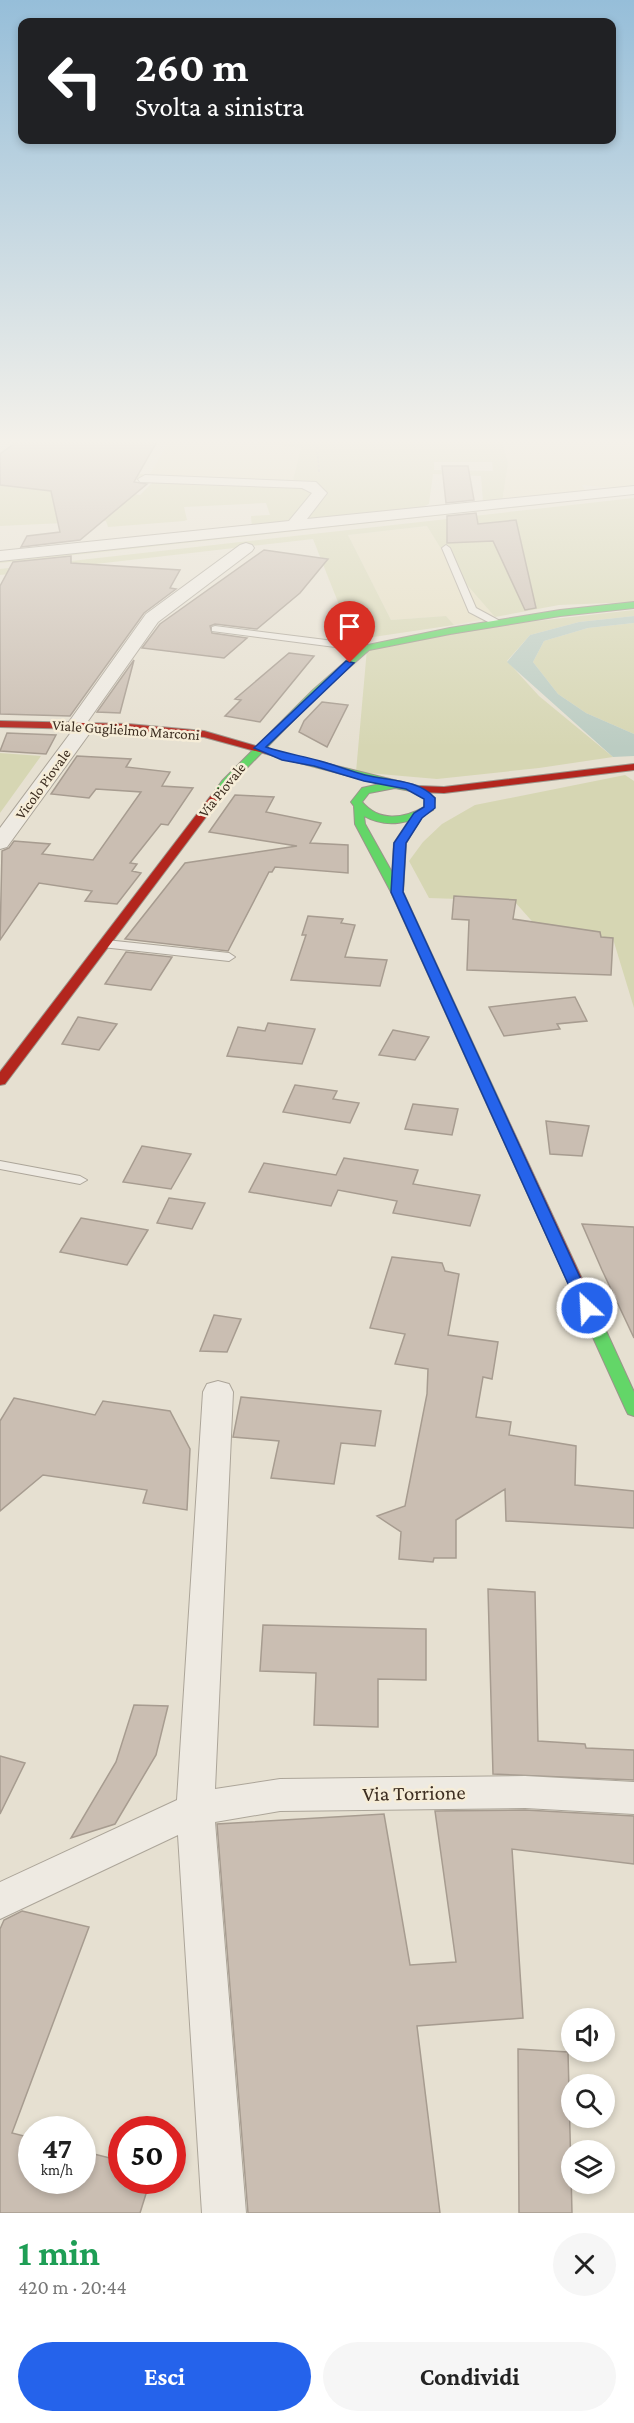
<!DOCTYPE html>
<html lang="it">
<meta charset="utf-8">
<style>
:root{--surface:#fff;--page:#f6f6f6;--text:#222;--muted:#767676;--accent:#2563eb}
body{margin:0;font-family:"Crimson Pro",serif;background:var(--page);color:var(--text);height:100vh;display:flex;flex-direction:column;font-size:22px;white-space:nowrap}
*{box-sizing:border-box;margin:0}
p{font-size:20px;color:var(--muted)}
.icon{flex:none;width:33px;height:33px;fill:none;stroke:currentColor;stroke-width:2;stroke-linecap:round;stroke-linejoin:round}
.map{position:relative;height:2213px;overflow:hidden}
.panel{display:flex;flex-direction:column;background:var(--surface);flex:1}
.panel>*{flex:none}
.banner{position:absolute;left:18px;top:18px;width:598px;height:126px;border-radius:12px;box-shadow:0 3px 9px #0003;background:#202124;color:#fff;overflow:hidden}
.fabs{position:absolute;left:561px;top:2008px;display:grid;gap:12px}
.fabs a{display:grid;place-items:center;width:54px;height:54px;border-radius:50%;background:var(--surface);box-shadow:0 3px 9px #0003;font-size:30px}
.speed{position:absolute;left:18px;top:2116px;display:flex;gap:12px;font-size:30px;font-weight:700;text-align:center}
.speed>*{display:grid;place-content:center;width:78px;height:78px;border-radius:50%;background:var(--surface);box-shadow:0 3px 9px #0003;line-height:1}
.speed small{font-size:15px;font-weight:400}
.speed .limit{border:9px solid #d22;background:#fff;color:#111}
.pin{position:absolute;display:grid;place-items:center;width:51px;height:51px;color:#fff;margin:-62px -26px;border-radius:50% 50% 50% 0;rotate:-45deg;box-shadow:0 0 6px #0007}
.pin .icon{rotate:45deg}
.me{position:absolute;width:66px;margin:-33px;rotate:335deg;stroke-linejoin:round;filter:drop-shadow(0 0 4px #0008)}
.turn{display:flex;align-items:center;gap:21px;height:126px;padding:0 18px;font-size:27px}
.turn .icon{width:78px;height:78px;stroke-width:2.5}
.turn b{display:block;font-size:42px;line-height:51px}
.round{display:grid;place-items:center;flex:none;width:63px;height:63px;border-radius:32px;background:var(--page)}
.overview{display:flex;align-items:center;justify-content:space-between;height:102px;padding:0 18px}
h1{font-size:36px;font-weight:700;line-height:45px;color:#1e9e55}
.button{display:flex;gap:12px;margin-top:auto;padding:12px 18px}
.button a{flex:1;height:69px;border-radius:36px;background:var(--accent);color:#fff;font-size:24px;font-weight:700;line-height:69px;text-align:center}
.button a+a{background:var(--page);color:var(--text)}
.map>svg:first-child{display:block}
</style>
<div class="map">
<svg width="634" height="2213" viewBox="0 0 634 2213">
<rect width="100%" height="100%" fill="#e6e0d1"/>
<path fill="#e5dec2" d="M171 438H221L301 448 293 480 150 474Z
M501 438H634V488L624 489 582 485 587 493 502 502 508 463Z
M427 526 454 570 495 617 454 625 446 616 391 620 348 535Z"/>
<path fill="#d6d6b3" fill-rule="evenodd" d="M221 438H501L508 463 502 502H483L481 476 433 474 429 504 421 508 252 528 251 516 270 515 266 503 184 507 187 520 184 521 108 527 106 521 0 526V485L78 494 121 492 140 495 153 482 136 480 138 474 293 480 301 448ZM434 462H492L493 471 434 470Z
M634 494 556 503 0 563V559Z
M634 498V602L559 605 495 617 454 570 427 526 348 535 391 620 446 616 454 625 353 640 313 539 0 575V569Z
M634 610V616L579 622 530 635 507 661 539 696 613 757 539 768 437 779 356 772 367 649 510 624Z
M634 623V734L586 713 558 694 533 662 544 641 588 628Z
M0 753 41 756 0 813Z
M625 775 634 781V1008L613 939 538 928 514 901 429 898 409 861 423 842 442 824 475 805Z"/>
<path fill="#bbccc2" d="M634 616V623L588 628 544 641 533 662 558 694 586 713 634 734V756L613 757 507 662 530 635 579 622Z"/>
<path fill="#cabeb2" stroke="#a79c90" stroke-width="1.5" d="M22 438H159L134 482 147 484 80 540 21 547 27 536 60 532 51 491 0 485V454Z
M442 466H468L474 500 446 503Z
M476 513 478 524 516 520 536 608 525 610 493 541 447 543V516Z
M264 550 328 559 300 593 257 629 215 624 210 626 212 633 247 638 224 658 142 648 160 624Z
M71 556V563L180 570 170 588 176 589 144 613 70 716 0 714V586L13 562Z
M289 653 314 656 260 722 225 716 241 700 235 699Z
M134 660 120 713 97 712Z
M322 702 348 705 327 747 299 732 304 721Z
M7 733 56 735 46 754 0 751Z
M77 756 131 759 126 767 170 772 162 786 193 788 168 825 161 824 130 863 137 864 132 871 141 873 117 904 85 901 92 891 39 883 0 940 2 851 9 848 14 841 50 844 42 854 93 860 141 792 96 789 89 798 51 794Z
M235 795 274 797 266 812 321 823 310 843 348 845V873L275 867 272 872H269L228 951 125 939 185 863 297 846 209 832Z
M454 896 516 900 513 919 600 932 601 937 613 938 611 975 467 970 469 920 452 919Z
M308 916 343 919 341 923 355 925 345 957 387 960 380 986 291 980 306 935H302Z
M126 952 172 957 151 990 105 984Z
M575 997 587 1021 557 1024 560 1029 504 1036 489 1007Z
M78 1017 117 1024 99 1050 62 1044Z
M268 1023 315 1029 302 1064 227 1056 238 1027 265 1031Z
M393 1030 429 1037 415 1060 379 1055Z
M295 1085 337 1091 333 1099 359 1103 350 1123 283 1112Z
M413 1104 458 1109 452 1135 405 1129Z
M546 1121 589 1126 582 1156 550 1154Z
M142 1146 191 1154 171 1189 123 1182Z
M344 1158 418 1170 413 1184 480 1195 470 1226 393 1213 397 1201 338 1190 331 1206 249 1192 264 1163 336 1175Z
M169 1198 205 1203 192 1229 157 1223Z
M81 1218 148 1230 127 1265 60 1252Z
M582 1224 634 1227V1338L602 1270Z
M392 1257 442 1263 445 1271 459 1274 448 1335 498 1342 492 1379 483 1377 476 1417 511 1422 509 1435 576 1446 575 1485 634 1491V1528L506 1521 505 1489 456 1520V1558H434L433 1562 399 1559 401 1532 377 1516 405 1506 427 1394 428 1369 395 1364 405 1334 370 1328Z
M214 1315 241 1319 227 1352 200 1351Z
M241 1397 381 1411 375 1446 341 1443 334 1484 271 1478 279 1441 233 1437Z
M14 1398 95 1415 103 1401 170 1411 190 1449 187 1510 143 1503 147 1490 43 1475 0 1511V1421Z
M488 1589 535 1592 538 1741 585 1744 586 1748 634 1750V1780L493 1774Z
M263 1625 426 1629V1680L378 1679V1727L314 1725 316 1673 260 1671Z
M134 1705 168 1706 156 1755 115 1824 71 1838 116 1762Z
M0 1756 25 1763 0 1814Z
M525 1810 634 1816V1864L512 1849 523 2018 417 2026 440 2213H248L217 1824 384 1814 410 1965 456 1962 435 1811Z
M22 1911 89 1927 12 2133 32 2138V2181H82V2151L122 2161V2181H150L140 2213H0V1929L4 1920Z
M518 2049 568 2052 572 2213H519Z"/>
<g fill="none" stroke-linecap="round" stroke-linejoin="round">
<defs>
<path id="lane" d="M446 545 450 548 476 608 500 621V625H494L469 612 442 548Z
M215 626 366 645 371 648 366 651 212 631V627Z
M106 940 229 953 235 957 229 961 102 947 100 944 102 941Z
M0 1161 80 1176 87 1180 80 1184 0 1169Z"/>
<path id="street" d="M145 475 316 482 327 493 307 519 634 486V494L0 561V551L289 521 312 493 302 488 140 482 138 479Z
M246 543 252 545 254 548 252 551 158 622 88 721 94 726 92 730 7 847 0 849V828L72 731 66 726 146 614 240 545Z
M218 1381 229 1384 233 1392 215 1789 280 1779 525 1776 634 1782V1814L525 1808 280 1811 215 1822 246 2213H202L178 1835 0 1919V1882L177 1800 203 1392 207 1384Z"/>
<path id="fast" d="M634 602V608L560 616 450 634 369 650 319 694 230 785 221 797 217 798 212 795 222 781 313 690 363 646 450 628 560 610Z
M296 756 418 786 435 798 433 810C412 823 387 829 364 816L365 824 403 892 504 1111 502 1114H492L490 1111 391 892 355 824 354 806 351 802 362 788 380 784 292 761 291 759ZM395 788 411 791 425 799 424 807C403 819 379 822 362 802L369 793Z
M589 1306 594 1307 597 1311 634 1392V1416L628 1414 626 1410 581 1311 584 1307Z"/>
<path id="jam" d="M0 721 128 724 204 731 301 759 296 762 204 737 128 730 0 727Z
M634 764V770L444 793 418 792 413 789 418 786 444 787Z
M217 792 222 795 221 797 5 1084 0 1085V1072L213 793Z
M418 812 423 815 406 843 403 892 397 895 393 894 391 892 394 843 414 813Z
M497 1107 504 1111 597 1311 594 1315H584L581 1311 490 1111Z"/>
</defs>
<use href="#lane" stroke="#aca599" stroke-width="2"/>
<use href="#street" stroke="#aca599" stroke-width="2"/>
<use href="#fast" stroke="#9b948a" stroke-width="2"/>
<use href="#jam" stroke="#9b948a" stroke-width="2"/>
<path stroke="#c7c1b9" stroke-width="2" stroke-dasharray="3 1.5" stroke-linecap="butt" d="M319 438 317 446 319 472"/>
<use href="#lane" fill="#eeeae2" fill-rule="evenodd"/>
<use href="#street" fill="#eeeae2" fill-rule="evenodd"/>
<use href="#fast" fill="#63d668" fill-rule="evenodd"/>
<use href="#jam" fill="#b3261e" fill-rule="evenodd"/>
</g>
<linearGradient id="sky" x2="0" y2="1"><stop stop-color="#96bed9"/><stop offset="0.59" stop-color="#f4f1ea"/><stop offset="1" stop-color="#f4f1ea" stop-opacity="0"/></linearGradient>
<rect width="634" height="748" fill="url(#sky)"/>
<path fill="#2563eb" stroke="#184099" stroke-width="1.5" d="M346 661 354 663 266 747C284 753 302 756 320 761 335 765 350 771 365 775 389 781 418 779 435 798V808L422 818 406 843 403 892 594 1308 592 1312 587 1313 579 1308 391 892 394 843 414 813 424 807V799L406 789 364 781 314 766 282 760 254 748Z"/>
<g text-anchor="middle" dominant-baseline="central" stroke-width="5" stroke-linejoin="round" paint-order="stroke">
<g font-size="15" fill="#3c2d20" stroke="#f6edd8">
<text transform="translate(126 730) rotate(4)">Viale Guglielmo Marconi</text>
<text transform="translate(43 784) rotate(-54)">Vicolo Piovale</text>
<text transform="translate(222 790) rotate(-51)">Via Piovale</text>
</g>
<g font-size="21" fill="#3c2d20" stroke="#f6edd8">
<text transform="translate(414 1793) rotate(-1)">Via Torrione</text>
</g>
</g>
</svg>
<div class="fabs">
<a><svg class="icon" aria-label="sound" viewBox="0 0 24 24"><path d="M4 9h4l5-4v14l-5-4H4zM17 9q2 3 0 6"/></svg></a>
<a><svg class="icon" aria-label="search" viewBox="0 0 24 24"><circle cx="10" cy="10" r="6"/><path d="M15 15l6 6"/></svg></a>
<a><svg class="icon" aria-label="layers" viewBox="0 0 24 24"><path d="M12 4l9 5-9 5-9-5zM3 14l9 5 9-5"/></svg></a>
</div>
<div class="speed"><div>47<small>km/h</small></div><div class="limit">50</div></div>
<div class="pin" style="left:350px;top:663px;background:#d93025"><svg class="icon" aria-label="arrive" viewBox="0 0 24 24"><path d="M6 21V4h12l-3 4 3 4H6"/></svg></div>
<svg class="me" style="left:587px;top:1308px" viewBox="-20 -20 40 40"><circle r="17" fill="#2563eb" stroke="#fff" stroke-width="3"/><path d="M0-11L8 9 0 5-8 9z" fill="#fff"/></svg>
<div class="banner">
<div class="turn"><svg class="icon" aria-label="left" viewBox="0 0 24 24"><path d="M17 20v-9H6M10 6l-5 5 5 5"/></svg><div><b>260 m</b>Svolta a sinistra</div></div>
</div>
</div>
<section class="panel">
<div class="overview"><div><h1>1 min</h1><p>420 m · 20:44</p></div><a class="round"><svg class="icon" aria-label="close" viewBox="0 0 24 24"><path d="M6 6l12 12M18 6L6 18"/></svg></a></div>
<div class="button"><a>Esci</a><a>Condividi</a></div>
</section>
